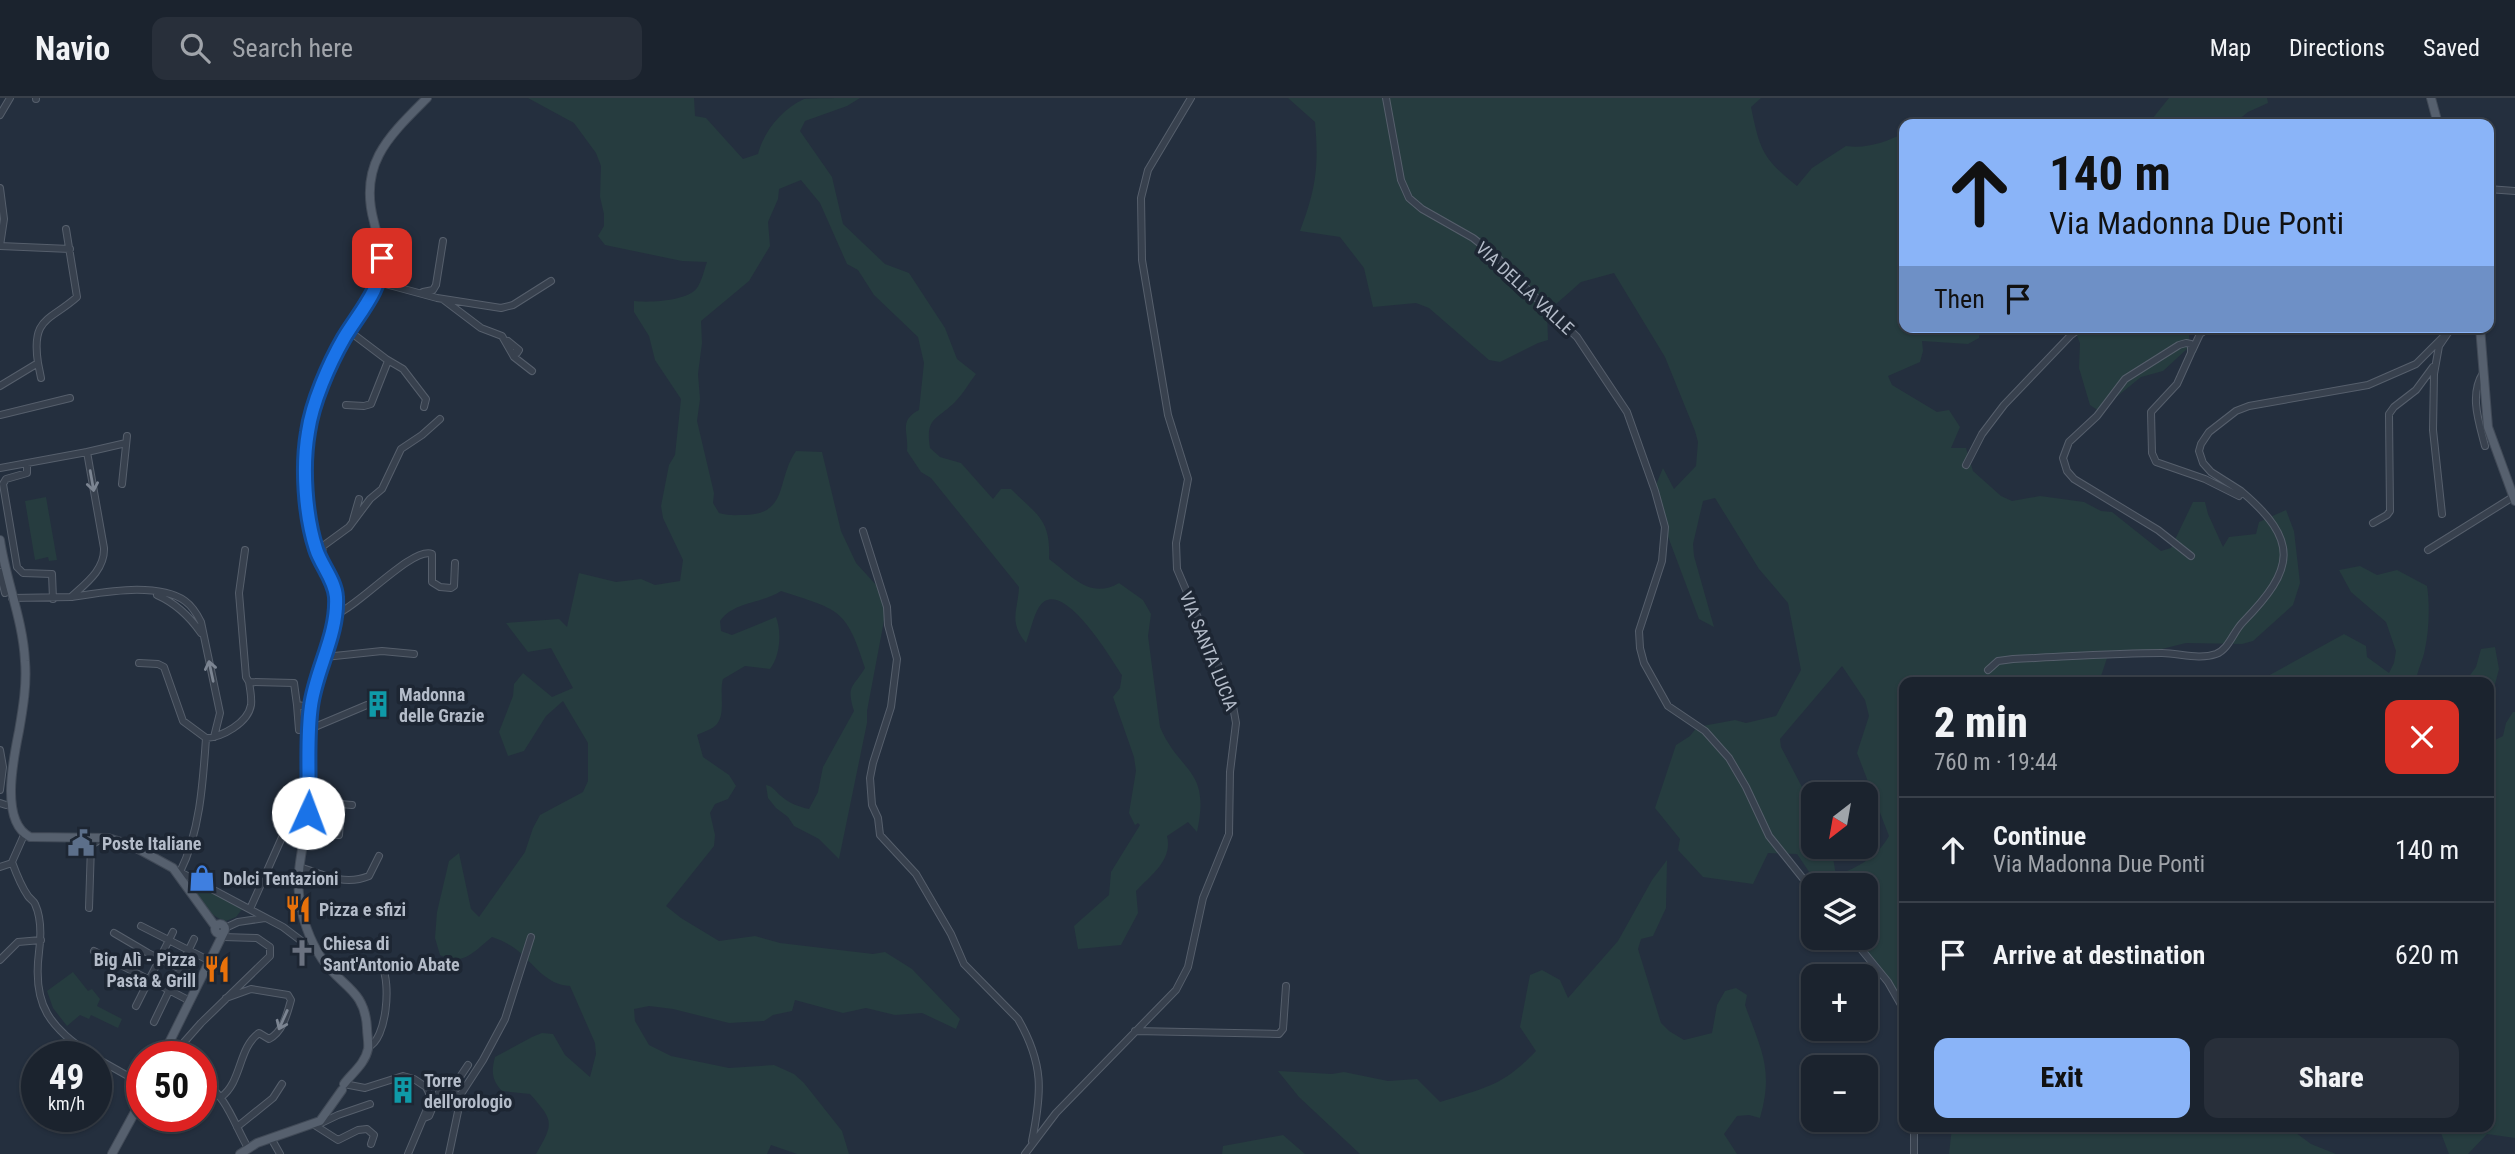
<!DOCTYPE html>
<meta charset="utf-8">
<style>
:root{--surface:#1b232e;--page:#282f3a;--text:#f1f3f6;--muted:#a0a4aa;--line:#39404a;--accent:#8ab4f8}
body{margin:0;font-family:"Roboto Condensed",sans-serif;background:var(--page);color:var(--text);height:100vh;display:flex;flex-direction:column;font-size:26px;white-space:nowrap}
*{box-sizing:border-box;margin:0}
p{font-size:23px;color:var(--muted)}
.icon{flex:none;width:38px;height:38px;fill:none;stroke:currentColor;stroke-width:2;stroke-linecap:round;stroke-linejoin:round}
.map{position:relative;flex:1;overflow:hidden}
.panel{position:absolute;left:1899px;top:579px;width:595px;height:455px;display:flex;flex-direction:column;background:var(--surface);border-radius:14px;box-shadow:0 2px 5px #0004,0 0 0 2px var(--line)}
.panel>*{flex:none}
.guide{position:absolute;left:1899px;top:21px;width:595px;height:214px;border-radius:14px;box-shadow:0 2px 5px #0004,0 0 0 2px var(--line);background:#8ab4f8;color:#111;overflow:hidden}
.needle{width:46px;rotate:211deg}
.buttons{position:absolute;left:1801px;top:684px;display:grid;gap:14px}
.buttons a{display:grid;place-items:center;width:77px;height:77px;border-radius:14px;background:var(--surface);box-shadow:0 2px 5px #0004,0 0 0 2px var(--line);font-size:35px}
.speed{position:absolute;left:21px;top:943px;display:flex;gap:14px;font-size:35px;font-weight:700;text-align:center}
.speed>*{display:grid;place-content:center;width:91px;height:91px;border-radius:50%;background:var(--surface);box-shadow:0 2px 5px #0004,0 0 0 2px var(--line);line-height:1}
.speed small{font-size:18px;font-weight:400}
.speed .limit{border:10px solid #d22;background:#fff;color:#111}
.pin{position:absolute;display:grid;place-items:center;width:60px;height:60px;color:#fff;margin:-30px;border-radius:14px;box-shadow:0 4px 10px #0006}
.me{position:absolute;width:77px;margin:-38px;rotate:2deg;stroke-linejoin:round;filter:drop-shadow(0 0 5px #0008)}
.turn{display:flex;align-items:center;gap:24px;height:147px;padding:0 35px;font-size:32px}
.turn .icon{width:91px;height:91px;stroke-width:2.5}
.turn b{display:block;font-size:49px;line-height:60px}
.then{display:flex;align-items:center;height:66px;padding:0 35px;background:#0003;gap:14px;font-size:26px}
.round{display:grid;place-items:center;flex:none;width:74px;height:74px;border-radius:14px;background:var(--page)}
.summary{display:flex;align-items:center;justify-content:space-between;height:119px;padding:0 35px}
h1{font-size:42px;font-weight:800;line-height:52px}
.cta{display:flex;gap:14px;margin-top:auto;padding:14px 35px}
.cta a{flex:1;height:80px;border-radius:14px;background:var(--accent);color:#111;font-size:28px;font-weight:800;line-height:80px;text-align:center}
.cta a+a{background:var(--page);color:var(--text)}
ul{padding:0;list-style:none}
li{display:flex;align-items:center;gap:21px;height:105px;padding:0 35px;border-top:2px solid var(--line)}
li div{flex:1}
li b{display:block;font-size:26px}
li em{font-style:normal}
header{display:flex;align-items:center;gap:42px;box-sizing:border-box;height:98px;padding:0 35px;background:var(--surface);border-bottom:2px solid var(--line)}
header strong{font-size:33px}
nav{display:flex;gap:38px;margin-inline-start:auto;font-size:24px}
.search{width:490px;height:63px;background:var(--page);display:flex;align-items:center;gap:18px;box-sizing:border-box;padding:0 24px;border-radius:14px;color:var(--muted);font-size:26px}
.map>svg:first-child{display:block}
</style>
<header>
<strong>Navio</strong>
<div class="search"><svg class="icon" aria-label="search" viewBox="0 0 24 24"><circle cx="10" cy="10" r="6"/><path d="M15 15l6 6"/></svg>Search here</div>
<nav><a>Map</a><a>Directions</a><a>Saved</a></nav>
</header>
<div class="map">
<svg width="2515" height="1056" viewBox="0 0 2515 1056">
<rect width="100%" height="100%" fill="#242f3e"/>
<path fill="#263c3f" fill-rule="evenodd" d="M528 0H694L695 18 706 20 743 61 758 56C764 33 782 11 804 1 814 0 847 0 860 0L847 8 805 23 800 33 832 79 843 126 885 166 909 175 945 230 957 261 976 276C969 285 963 296 955 304 937 322 925 319 930 350L940 359 961 365 993 401 1001 391H1011C1037 417 1051 421 1049 461 1072 478 1090 502 1119 485L1143 502 1151 516 1148 538 1160 629C1180 676 1211 670 1197 734L1188 724 1167 738C1173 762 1151 777 1136 793L1138 815 1121 847 1078 851 1074 828 1109 797 1111 774 1140 727 1138 725 1135 727 1129 715 1136 673 1134 659 1113 599 1120 590 1122 577C1112 562 1061 475 1039 509 1033 519 1030 534 1026 545 1008 523 1018 513 1019 489L931 380 921 374 907 353C909 334 898 323 919 312L924 265 918 239 874 197 858 172 847 166 820 105 801 82 779 91 778 101 768 124 770 148 749 183 701 223 702 245 698 276 700 301 697 323 714 395 713 405 719 415C729 418 736 417 746 417 789 415 776 382 796 353L822 354 841 433 856 465 877 488 886 512 867 613V625L839 761 819 741 794 728 788 719 776 710 768 700 766 687C774 689 775 693 781 698 789 705 799 709 809 711L818 694 823 669 854 613C846 587 853 590 865 570 846 509 838 512 781 493 761 506 734 503 720 523L721 533 732 537 776 519C782 535 780 558 770 571L745 568 723 581C719 594 726 615 717 626 713 631 703 634 697 637L703 659 729 677 736 688 728 701 715 706 710 715 715 737 714 748 666 808 681 820 719 843 755 838 780 845 873 856 885 854 912 871 960 921 956 931 922 915 895 917 866 910 843 915 795 902 792 913 773 917 764 923 729 925 673 911 649 908 634 911 635 923 649 947 671 958 729 970 774 967 794 976 804 985 842 1033 849 1056H797L771 1047 767 1056H536C554 1025 554 1023 530 996L502 993C492 982 491 974 495 959L532 939 542 935 553 936 565 957 590 979 596 956 595 945 570 888C546 887 534 866 517 852 509 846 501 842 492 839 474 853 464 869 440 857L435 840 437 814 449 763 459 755 471 811 479 819 525 754 533 730 540 717 583 694 588 683V645L563 603 546 618 524 653 508 658 499 634 513 598 514 586 523 575 552 599 573 590 551 550 528 554 506 525 559 521 567 529 579 475 616 484 641 481 655 487 680 483 683 462 663 420 661 408 669 367 675 357 681 301 655 262 649 238 634 214V203C648 205 688 203 697 190 702 183 704 172 707 164L682 163 605 147 598 138 604 128V116L600 99 601 68 596 55 574 25Z
M1288 0H1761L1751 9C1760 52 1762 60 1797 88L1812 70 1846 48C1867 51 1886 44 1904 35V229H1980L1979 240 1968 246 1922 243 1923 253 1920 264 1888 278 1892 287 1937 314 1949 312 1960 329 1951 350H1966L1973 373 2001 398 2012 403 2040 398 2084 404 2101 413 2112 414 2161 453 2171 450 2193 404H2205L2208 416 2223 449 2229 439 2256 436 2259 424 2286 412 2294 433 2300 485 2293 507 2253 543 2242 546 2186 545 2162 551 2108 557 2099 584H1904V914L1854 840H1866V788L1818 787 1797 756 1768 755 1753 786 1703 779 1678 752 1680 741 1655 710 1676 647 1690 638 1697 629 1735 622 1746 625 1776 618 1801 572 1788 505 1759 471 1715 400 1703 403 1693 446 1694 458 1714 529 1699 521 1652 396 1663 370 1674 391 1696 368 1698 344 1695 333 1665 259 1614 175 1581 184 1547 214 1548 242 1538 245 1500 264 1489 262 1429 210 1416 205 1373 209 1364 170 1340 139 1300 133C1316 91 1319 68 1315 24ZM1842 568 1865 602 1869 618 1857 655 1889 738C1877 759 1858 770 1836 777L1831 749H1813V710L1781 649 1780 641Z
M2169 0H2267L2268 5 2248 14 2233 26H2148Z
M2073 229H2183L2189 237V249L2163 273 2141 279 2099 313 2090 307 2079 270 2080 245Z
M46 399 57 462 49 463 48 459 35 462 25 403Z
M2360 468 2377 477 2397 472 2427 488C2430 507 2429 532 2425 551 2423 563 2417 572 2416 584H2257L2344 536 2366 548 2367 559 2389 575 2394 565 2396 553 2386 524 2351 494 2339 472Z
M2495 549 2499 571 2489 609 2488 584H2465L2476 569 2481 551Z
M2513 614H2515V1040L2487 1036 2468 1056H2449L2441 1035 2442 1029H2488L2489 645 2503 638 2506 625Z
M1667 762 1666 810 1653 838 1641 841 1638 851 1661 925 1669 933 1684 942 1712 935 1717 907 1725 893 1736 890 1747 897 1745 907C1761 952 1774 971 1760 1020L1749 1017 1737 1018 1724 1036 1737 1056H1360L1299 999 1278 973 1332 976 1344 974 1388 983 1417 981 1440 1004C1485 990 1503 988 1536 953L1520 929 1530 877 1542 872 1560 882 1568 900 1618 843 1652 782Z
M190 782 243 810 236 819 226 823C208 819 198 798 188 784Z
M73 874 88 893 92 891 100 901 97 908 122 921 118 930 91 917 89 921 80 917 67 928 53 910 47 893Z
M1952 1029H2288L2311 1046 2336 1056H1949Z
M1283 1037 1305 1056H1222L1223 1048Z"/>
<g fill="none" stroke-linecap="round" stroke-linejoin="round">
<defs>
<path id="minor" d="M36 0V1
M1386 0 1401 82 1409 100 1422 111 1473 140 1497 159 1530 194 1577 239 1627 314 1655 393 1665 429 1662 463 1639 533 1640 550 1644 565 1668 608 1705 633 1729 660 1746 689 1769 738 1813 793
M0 17 10 0
M0 90 4 121 0 148
M2488 91 2515 93
M0 148 70 151
M378 184 437 200 501 210 513 207 551 183
M423 194 433 192 436 187 443 143
M444 202 481 230 502 238 514 259 532 273
M349 233 386 261 403 271 426 301 424 309
M508 243 519 252 517 255H512
M2192 253 2200 236 2210 229
M38 265 41 280
M2483 275C2469 297 2479 324 2485 348
M0 288 38 265C31 219 50 223 77 199L66 131
M346 307 364 308 371 306 388 263
M0 317 70 300
M87 354 126 345
M27 366V375L6 381 3 386 17 469 23 475 52 476 53 501
M1966 367 1982 336 2004 307 2071 237 2082 229
M0 370 87 354 104 450C105 472 85 486 71 499L12 500
M122 386 127 338
M2442 416 2433 332 2434 276 2439 248 2452 229
M353 422 359 401
M2373 425 2387 417 2390 413 2389 316 2394 309 2416 292 2433 269
M863 433 887 509 888 527 897 561 891 609 873 665 870 680 872 707 878 720 880 737 916 776 951 836 964 866 1018 921C1044 966 1042 994 1032 1043
M245 452 239 495 246 579 249 584 294 585 297 607 311 609
M2428 452 2513 399
M2191 458 2158 432 2074 381 2067 373 2063 360 2069 344 2097 318 2125 281 2179 247 2186 245 2191 246V255L2177 286 2151 314 2152 355 2156 364 2205 381 2239 398 2241 393 2211 374 2203 365 2199 353 2201 346 2209 334 2236 313 2249 308 2368 287 2416 266 2445 237
M321 461 323 448 349 429 370 401 382 391 401 351 422 337 440 321
M0 474 5 495
M157 497C175 505 190 519 201 535
M72 499C102 494 158 484 185 503 192 508 197 516 201 524L220 615 214 639
M335 517C359 508 413 448 432 456V484L440 489 451 490 454 488 455 465
M325 559 382 553 414 556
M139 565 158 566 164 569 183 623 206 640
M1988 572 1998 563 2013 561C2062 559 2113 555 2162 555 2179 555 2199 562 2216 556 2229 551 2233 534 2243 524 2295 471 2300 443 2241 393
M297 607 299 632
M310 631 367 607
M0 652 3 669 0 692
M0 705 6 707
M308 710 327 711 340 706 352 707
M306 734 339 737 340 725
M24 737 12 764C16 775 21 788 28 798 30 801 34 803 35 806 41 819 41 839 39 854 32 909 50 929 94 959
M0 769 12 765
M300 769C323 777 345 788 369 778L379 758
M178 773 283 829 316 854
M180 774C200 734 203 684 206 640 222 639 248 625 251 607 252 600 250 591 249 584
M89 810 91 747 101 741
M250 811 283 737 288 735 306 736
M141 828 210 863
M225 830 238 824 265 820
M114 835 148 855 201 881
M1852 840 1888 884 1904 912
M94 853 190 903
M0 862 18 844 41 842
M136 908 173 834
M154 924 194 841
M1135 933 1279 936 1283 931 1286 888
M368 949C387 942 391 884 382 869
M171 959 201 925 270 858V849L257 840 223 839
M96 960 142 986
M201 982C226 996 234 1026 248 1050
M344 986 365 990 403 978 414 981 426 989 430 997 427 1011 408 1056
M449 990 459 999 460 1004 449 1056
M201 999 209 987
M221 999C242 984 238 950 259 935L269 941C283 934 287 916 291 902L288 897 251 891 226 900
M459 999 483 962 505 921 531 839
M424 1020 429 1018 440 992 454 988 468 967
M317 1027 338 1017 370 1006
M316 1028 338 1042 358 1032 367 1031 374 1037 371 1046
M237 1029 273 1000 282 986
M271 1040 280 1056
M1025 1056 1056 1015 1176 892 1188 869 1203 800 1229 736 1230 674 1236 625 1231 597 1177 471 1176 445 1188 381 1168 317 1142 162 1141 100 1148 72 1191 0
M1914 1056V1029"/>
<path id="major" d="M2431 0 2438 26
M2480 229 2488 329 2515 403
M0 442C6 483 23 522 25 563 27 586 23 610 19 633 13 663 0 724 30 739L108 740 131 747 173 770 215 828
M215 831a5 5 0 1 1 10 0a5 5 0 1 1-10 0Z
M162 959 224 834
M344 986C352 975 365 966 368 951 369 945 367 937 367 930 365 891 341 889 322 861 310 843 301 819 299 796 296 768 306 740 308 712 310 678 305 637 311 605 318 573 332 544 336 512 338 488 324 474 316 452 308 429 305 398 305 373 305 325 322 277 346 237 358 217 374 199 380 176 385 158 378 142 374 124 358 66 389 38 427 0
M112 1056 142 1001
M240 1056 257 1045 320 1023 342 992"/>
</defs>
<use href="#minor" stroke="#565f6c" stroke-width="8"/>
<use href="#major" stroke="#414a57" stroke-width="10"/>
<use href="#minor" stroke="#38414e" stroke-width="6"/>
<use href="#major" stroke="#56606e" stroke-width="8"/>
</g>
<defs><path id="oneway-shaft" d="M-6 0H5M1.5-3L5.5 0L1.5 3" fill="none" stroke-width="1.6" stroke-linecap="round" stroke-linejoin="round" transform="scale(1.75)"/></defs>
<g stroke="#7c8592">
<use href="#oneway-shaft" transform="translate(92 383) rotate(80)"/>
<use href="#oneway-shaft" transform="translate(211 573) rotate(-102)"/>
<use href="#oneway-shaft" transform="translate(283 922) rotate(114)"/>
</g>
<g fill="none" stroke-linecap="round" stroke-linejoin="round">
<defs>
<path id="route" d="M308 715C310 679 306 643 311 608 316 571 338 537 336 499 335 482 321 467 316 451 305 417 302 369 308 334 312 305 329 266 344 240 359 215 382 191 382 160"/>
</defs>
<use href="#route" stroke="#114b97" stroke-width="18"/>
<use href="#route" stroke="#1a73e8" stroke-width="12"/>
</g>
<defs>
<symbol id="building-bare" viewBox="-9 -9 18 18"><path d="M-4-6H4V6H1V3H-1V6H-4ZM-2.5-4.3h1.7v1.8h-1.7ZM.8-4.3h1.7v1.8H.8ZM-2.5-1h1.7V.8h-1.7ZM.8-1h1.7V.8H.8Z" fill="#0f9aa8" stroke="#1d2633" stroke-width="2.5" paint-order="stroke"/></symbol>
<symbol id="civic-bare" viewBox="-9 -9 18 18"><path d="M-.6-6.5H3V-4.5H.6V-3L4-1V1h2V6H-6V1h2V-1L-.6-3ZM-1.2 2.5V6h2.4V2.5Z" fill="#5c6f8a" stroke="#1d2633" stroke-width="2.5" paint-order="stroke"/></symbol>
<symbol id="shop-bare" viewBox="-9 -9 18 18"><path d="M-5-2.5h2.3a2.7 3.5 0 0 1 5.4 0H5L5.5 6h-11ZM-1.5-2.5h3a1.5 2.3 0 0 0-3 0Z" fill="#3f7fe0" stroke="#1d2633" stroke-width="2.5" paint-order="stroke"/></symbol>
<symbol id="restaurant-bare" viewBox="-9 -9 18 18"><path d="M-5-6h1v4h1v-4h1v4h1v-4h1v5L-1.5 .5V6h-2V.5L-5-1ZM5-6V6H3V1.5H1.5Q1.5-4 5-6Z" fill="#e8710a" stroke="#1d2633" stroke-width="2.5" paint-order="stroke"/></symbol>
<symbol id="church-bare" viewBox="-9 -9 18 18"><path d="M-1.2-6h2.4v3.5h3.3v2.4h-3.3V6h-2.4V-.1h-3.3v-2.4h3.3Z" fill="#6b7280" stroke="#1d2633" stroke-width="2.5" paint-order="stroke"/></symbol>
</defs>
<g fill-rule="evenodd">
<use href="#building-bare" x="359" y="587" width="38" height="38"/>
<use href="#civic-bare" x="62" y="726" width="38" height="38"/>
<use href="#shop-bare" x="183" y="761" width="38" height="38"/>
<use href="#restaurant-bare" x="279" y="792" width="38" height="38"/>
<use href="#church-bare" x="283" y="836" width="38" height="38"/>
<use href="#restaurant-bare" x="198" y="852" width="38" height="38"/>
<use href="#building-bare" x="384" y="973" width="38" height="38"/>
</g>
<g text-anchor="middle" dominant-baseline="central" stroke-width="7" stroke-linejoin="round" paint-order="stroke">
<g font-size="18" fill="#b4bcc9" stroke="#1d2633">
<text transform="translate(1525 190) rotate(43)">VIA DELLA VALLE</text>
<text transform="translate(1209 553) rotate(68)">VIA SANTA LUCIA</text>
</g>
<g font-size="18" font-weight="bold" fill="#b4bcc9" stroke="#1d2633" text-anchor="start">
<text x="399" y="596">Madonna<tspan x="399" dy="21">delle Grazie</tspan></text>
<text x="102" y="745">Poste Italiane</text>
<text x="223" y="780">Dolci Tentazioni</text>
<text x="319" y="811">Pizza e sfizi</text>
<text x="323" y="845">Chiesa di<tspan x="323" dy="21">Sant'Antonio Abate</tspan></text>
<text x="196" y="861" text-anchor="end">Big Alì - Pizza<tspan x="196" dy="21">Pasta &amp; Grill</tspan></text>
<text x="424" y="982">Torre<tspan x="424" dy="21">dell'orologio</tspan></text>
</g>
</g>
</svg>
<div class="buttons">
<a><svg class="needle" viewBox="-14 -14 28 28"><path d="M0-13l5 13h-10z" fill="#e53935"/><path d="M0 13l5-13h-10z" fill="#a0a4aa"/></svg></a>
<a><svg class="icon" aria-label="layers" viewBox="0 0 24 24"><path d="M12 4l9 5-9 5-9-5zM3 14l9 5 9-5"/></svg></a>
<a>+</a>
<a>−</a>
</div>
<div class="speed"><div>49<small>km/h</small></div><div class="limit">50</div></div>
<div class="pin" style="left:382px;top:160px;background:#d93025"><svg class="icon" aria-label="arrive" viewBox="0 0 24 24"><path d="M6 21V4h12l-3 4 3 4H6"/></svg></div>
<svg class="me" style="left:308px;top:715px" viewBox="-20 -20 40 40"><circle r="19" fill="#fff"/><path d="M0-13L10 11 0 6-10 11z" fill="#1a73e8"/></svg>
<div class="guide">
<div class="turn"><svg class="icon" aria-label="ahead" viewBox="0 0 24 24"><path d="M12 20V5M6 11l6-6 6 6"/></svg><div><b>140 m</b>Via Madonna Due Ponti</div></div>
<div class="then">Then<svg class="icon" aria-label="arrive" viewBox="0 0 24 24"><path d="M6 21V4h12l-3 4 3 4H6"/></svg></div>
</div>
<section class="panel">
<div class="summary"><div><h1>2 min</h1><p>760 m · 19:44</p></div><a class="round" style="background:#d93025;color:#fff"><svg class="icon" aria-label="close" viewBox="0 0 24 24"><path d="M6 6l12 12M18 6L6 18"/></svg></a></div>
<ul>
<li><svg class="icon" aria-label="ahead" viewBox="0 0 24 24"><path d="M12 20V5M6 11l6-6 6 6"/></svg><div><b>Continue</b><p>Via Madonna Due Ponti</p></div><em>140 m</em></li>
<li><svg class="icon" aria-label="arrive" viewBox="0 0 24 24"><path d="M6 21V4h12l-3 4 3 4H6"/></svg><div><b>Arrive at destination</b></div><em>620 m</em></li>
</ul>
<div class="cta"><a>Exit</a><a>Share</a></div>
</section>
</div>
